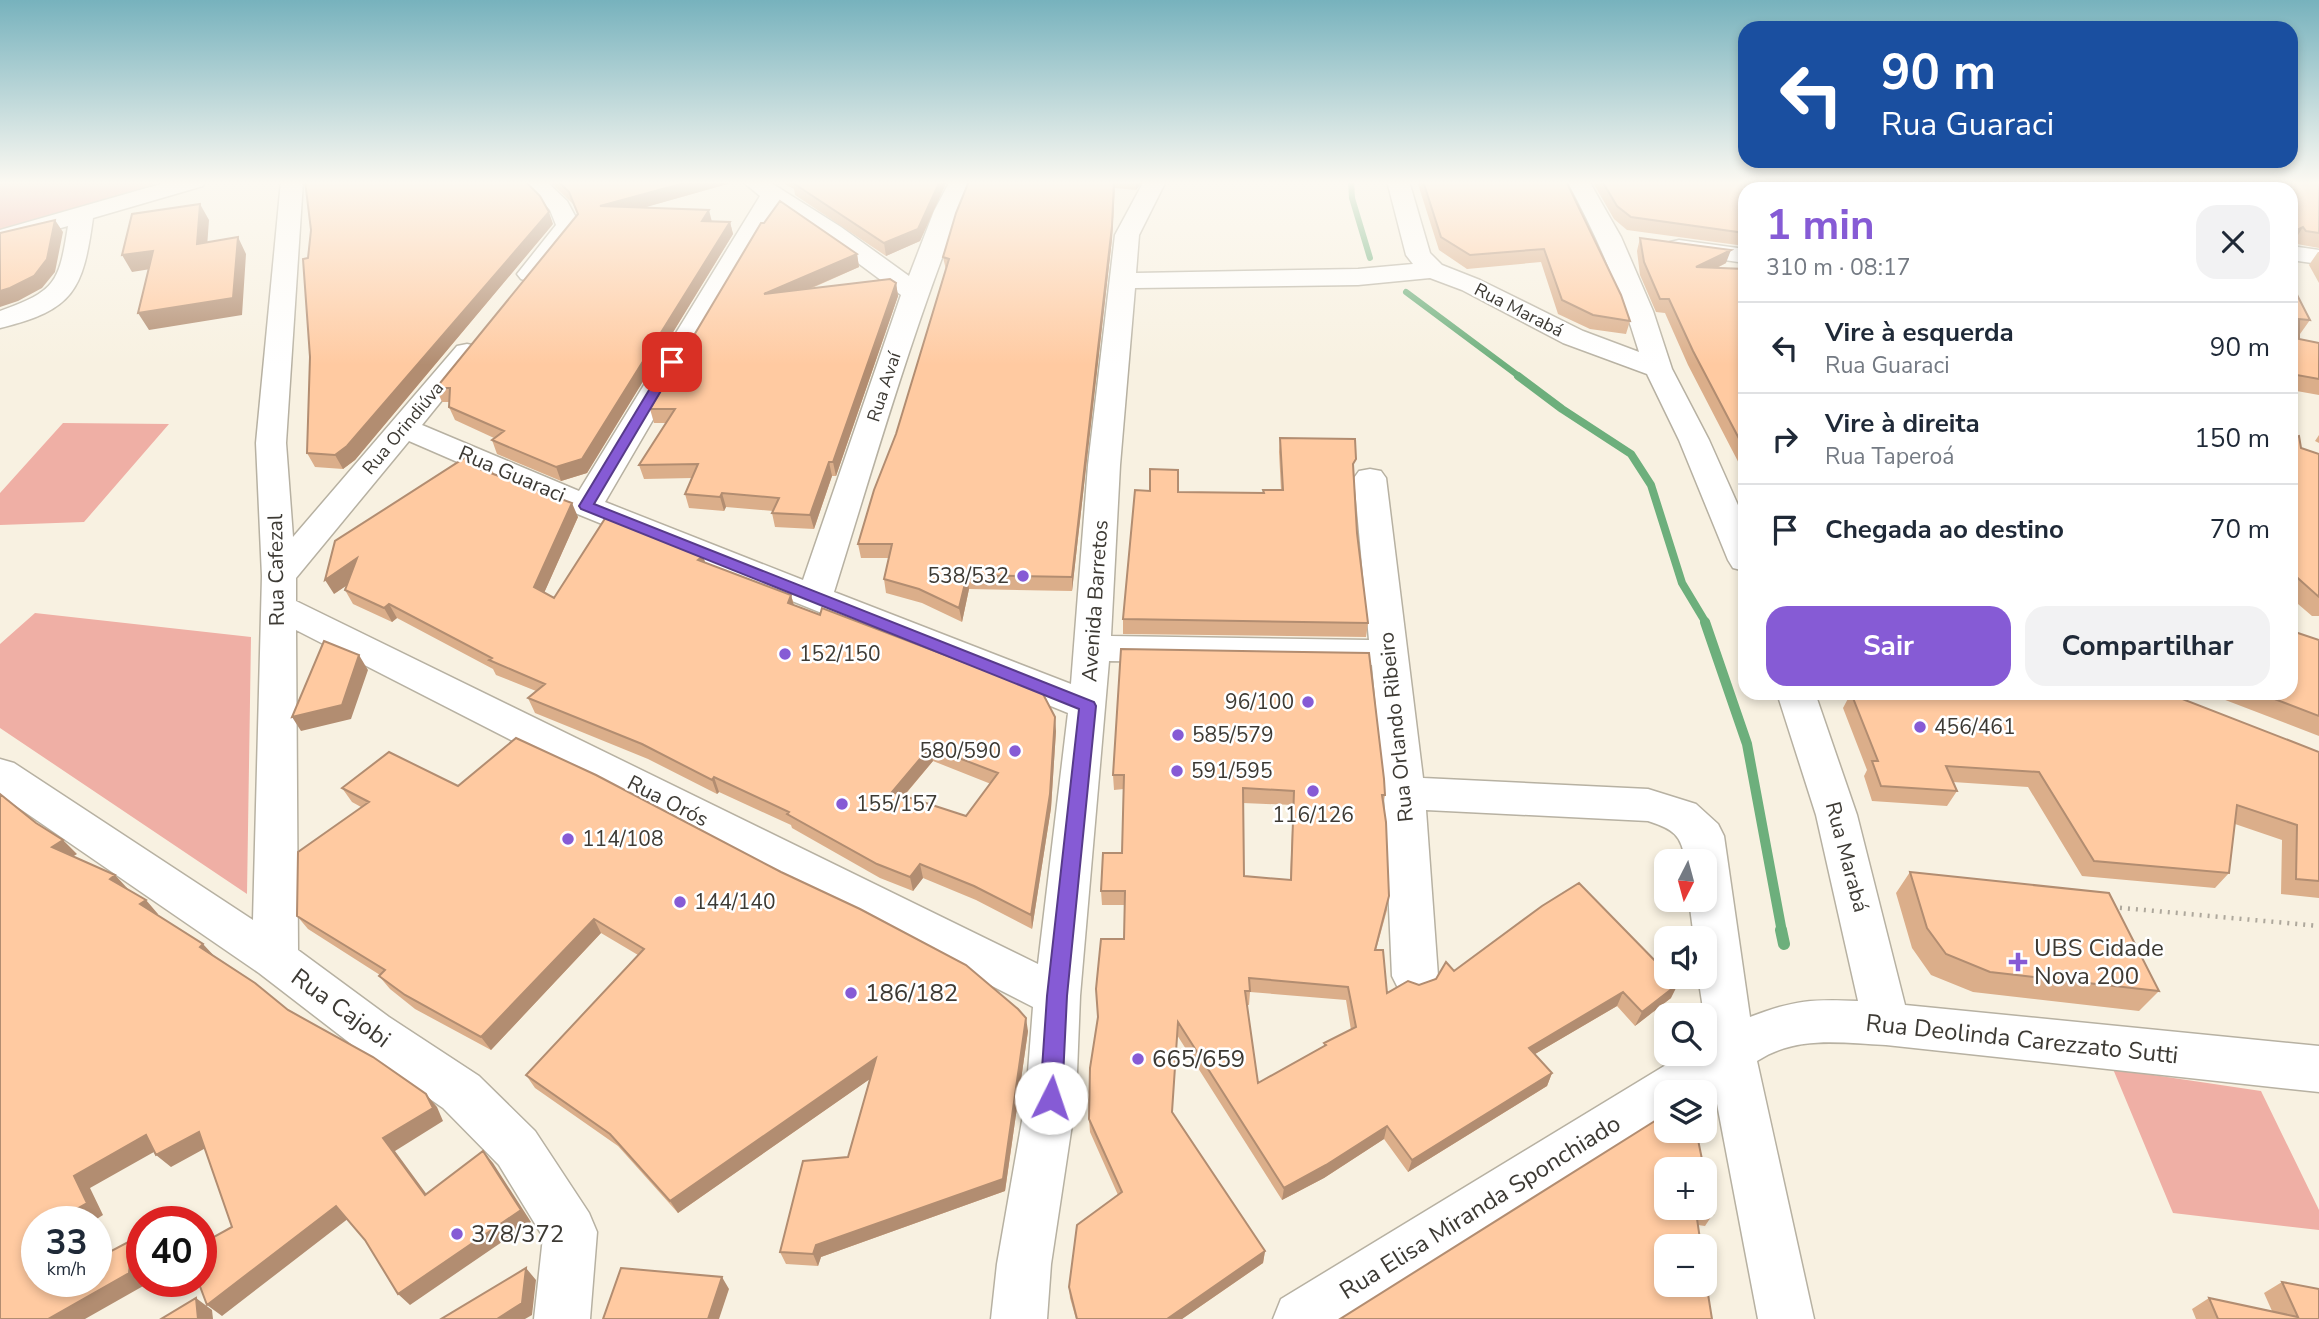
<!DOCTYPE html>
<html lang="pt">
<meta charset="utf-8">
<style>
:root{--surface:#fff;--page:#f2f2f3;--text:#1f2937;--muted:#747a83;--line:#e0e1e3;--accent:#865bd5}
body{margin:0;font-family:"Nunito Sans",sans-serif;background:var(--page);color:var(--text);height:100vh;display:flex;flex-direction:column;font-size:26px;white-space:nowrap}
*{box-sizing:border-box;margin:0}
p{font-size:23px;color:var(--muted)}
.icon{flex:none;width:38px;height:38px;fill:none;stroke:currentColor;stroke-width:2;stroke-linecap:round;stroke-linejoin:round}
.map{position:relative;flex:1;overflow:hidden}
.details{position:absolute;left:1738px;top:182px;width:560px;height:518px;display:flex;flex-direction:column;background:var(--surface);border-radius:21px;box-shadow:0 4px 10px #0003}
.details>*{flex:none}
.guide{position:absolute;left:1738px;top:21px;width:560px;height:147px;border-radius:21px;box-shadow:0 4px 10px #0003;background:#1a4fa0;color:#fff;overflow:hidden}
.needle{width:46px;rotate:186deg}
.fabs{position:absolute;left:1654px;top:849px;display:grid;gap:14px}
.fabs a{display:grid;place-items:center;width:63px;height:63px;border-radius:14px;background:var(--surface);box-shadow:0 4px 10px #0003;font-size:35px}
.speed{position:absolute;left:21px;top:1206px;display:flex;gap:14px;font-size:35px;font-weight:700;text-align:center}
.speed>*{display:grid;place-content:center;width:91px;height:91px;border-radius:50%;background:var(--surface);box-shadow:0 4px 10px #0003;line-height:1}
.speed small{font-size:18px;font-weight:400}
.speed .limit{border:10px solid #d22;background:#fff;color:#111}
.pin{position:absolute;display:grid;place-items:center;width:60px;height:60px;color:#fff;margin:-30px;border-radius:14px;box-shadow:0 4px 10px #0006}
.me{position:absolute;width:77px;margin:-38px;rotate:4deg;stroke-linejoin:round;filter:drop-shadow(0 0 5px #0008)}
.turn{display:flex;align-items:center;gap:24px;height:147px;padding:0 28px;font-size:32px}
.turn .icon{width:91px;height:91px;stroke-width:2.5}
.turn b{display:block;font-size:49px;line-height:60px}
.round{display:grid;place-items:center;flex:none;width:74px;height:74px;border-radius:21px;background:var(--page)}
.overview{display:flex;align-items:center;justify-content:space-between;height:119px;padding:0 28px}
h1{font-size:42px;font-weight:700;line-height:52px;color:var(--accent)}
.primary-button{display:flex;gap:14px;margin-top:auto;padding:14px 28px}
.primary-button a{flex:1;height:80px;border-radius:21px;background:var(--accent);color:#fff;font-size:28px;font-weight:700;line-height:80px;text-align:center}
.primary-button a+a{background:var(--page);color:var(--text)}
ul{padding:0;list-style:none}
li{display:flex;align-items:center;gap:21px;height:91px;padding:0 28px;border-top:2px solid var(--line)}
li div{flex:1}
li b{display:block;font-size:26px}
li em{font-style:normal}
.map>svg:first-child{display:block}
</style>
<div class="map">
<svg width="2319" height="1319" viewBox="0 0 2319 1319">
<rect width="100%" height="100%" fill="#f8f1e1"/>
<path fill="#efafa5" d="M0 181H159L125 197 0 235Z
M63 423 169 424 84 522 0 525V493Z
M35 613 251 637 247 894 0 728V644Z
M2113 1069 2261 1091 2319 1210V1230L2173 1213Z"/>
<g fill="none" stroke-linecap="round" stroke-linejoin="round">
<path stroke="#6daf7c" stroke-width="6" d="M1351 181 1352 198 1370 258
M1406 292 1520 377"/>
<path stroke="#6daf7c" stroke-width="8" d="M1518 376 1562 409 1631 454 1651 485 1682 583 1706 623"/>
<path stroke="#6daf7c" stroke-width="10" d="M1705 622 1747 744 1782 932"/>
<path stroke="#6daf7c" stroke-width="12" d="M1781 930 1784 944"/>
<defs>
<path id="minor" d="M171 181H206L203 186 93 218C83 290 74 310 0 328V311C56 291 59 283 68 226L0 245V230Z
M281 181H303L286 443 293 537 457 346 467 344 477 346 481 352 422 425 579 491 760 196 742 181H768L841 227 909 276 934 211 950 181H972C917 314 877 454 834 592L1071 684 1088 465 1115 235 1144 181H1166L1139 235 1136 273 1358 269 1413 264 1406 255 1387 181H1409L1430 253 1442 265 1480 280 1583 331 1639 352C1621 292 1597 236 1567 181H1589L1621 237 1653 311 1672 369 1709 440 1745 521V571L1733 568 1728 560 1679 440 1647 374 1563 343 1462 290 1430 278 1358 285 1135 288 1120 465 1111 636 1369 640 1354 478 1359 471 1370 469 1381 471 1386 478 1423 778 1648 789 1696 804 1718 824 1724 836 1750 1017C1794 1000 1812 999 1858 1001L1816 815 1777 693H1815L1857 815 1905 1005 2319 1046V1092L1886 1045C1841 1043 1797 1035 1757 1061L1814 1319H1758L1714 1088 1704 1094V1092H1666V1119L1352 1319H1273L1281 1299 1684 1054H1704V1015L1698 976H1704V938H1694L1689 900H1704V861H1685C1682 835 1673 829 1648 821L1426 810 1438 976 1431 990 1415 996 1399 990 1392 976 1384 793 1372 665 1109 661 1080 996 1076 1098 1051 1264 1047 1319H991L997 1264 1026 1098 1033 1007 296 630 298 950 389 1017 479 1076 535 1131 589 1213 597 1232 590 1319H534L543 1237 499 1165 443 1108 355 1047 259 973 0 795V759L14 763 253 920 262 576 256 443ZM777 207 823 237 901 295 803 580 605 502ZM409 441 575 513 1068 713 1038 964 296 601V578Z
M522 181H546L567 201 580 225 539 279 530 282 521 279 517 274 556 225 550 210Z
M1679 240 1745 249V263L1670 252 1667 247 1670 242Z
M2291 246 2319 250V264L2291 260Z"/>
</defs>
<use href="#minor" stroke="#b7b1a2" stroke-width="3"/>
<path stroke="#aea89c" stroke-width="4.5" stroke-dasharray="2 6" stroke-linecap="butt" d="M2112 907 2319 926"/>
<use href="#minor" fill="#fff" fill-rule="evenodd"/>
</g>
<path fill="#dbae8a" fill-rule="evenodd" d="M549 181H738L642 208 712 221 730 222 733 234 587 473 561 481 497 454 492 440 494 438 455 420 449 407V402H442L436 388 578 215 573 204Z
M779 181H947L920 241 886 256 795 195 794 189Z
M969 181H1143L1136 190 1115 188 1112 239 1072 591 969 589 962 622 922 603 886 593 884 579 889 558H861L858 544 896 434 946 270 943 257Z
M1417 181H1566L1630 321 1626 334 1590 329 1558 314 1541 262 1467 269 1439 250Z
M1592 181H2319V248L2297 244 2295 240 2291 242V189H1745V246L1627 230 1614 219Z
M761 223 857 254 859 267 810 289 896 283 898 296 836 476H832L814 529 775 527 772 513 773 511 726 507 724 511 689 508 685 494 692 478 644 479 639 465 667 423H654L650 409Z
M553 224 355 460 343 469 315 467 307 453Z
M1640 238 1726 263 1717 268 1745 269V475L1688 365 1665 313 1656 312 1640 275 1637 251Z
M2318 252H2319V283L2309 265Z
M2291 283 2310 320 2300 334H2299V339L2319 343V395L2291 390Z
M2319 435V443L2315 441Z
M1280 438 1354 473 1357 533 1368 623 1366 637 1123 634V619L1178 492 1263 493V490H1281L1279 452Z
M2291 438 2301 448 2319 454V616H2312L2291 598Z
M466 457 491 468 494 474 578 517 544 593 554 598 706 563 791 595 794 605 1056 731 1051 808 1032 929 976 900 923 878 913 891 880 878 792 828 791 825 719 792 717 794 648 759 535 713 528 698 536 691 496 675 493 669 397 618 392 622 353 604 345 590 347 585 334 594ZM933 761 991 784 966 816 904 796Z
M2292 631 2319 640V736L2207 693H2291V632Z
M1121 649 1385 795 1383 804 1387 910 1376 950 1387 993 1419 985 1454 971 1671 998 1635 1026 1617 1006 1535 1054 1552 1073 1547 1086 1408 1172 1384 1139 1324 1178 1282 1200 1177 1035 1172 1113 1265 1251 1263 1263 1182 1319H1076L1070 1298 1069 1287 1118 1195 1090 1132 1089 1119 1124 939 1125 905H1102L1101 891 1122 853 1124 789 1114 790 1113 775ZM1243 803 1293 805 1290 880 1244 876ZM1250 992 1346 1000 1351 1030 1324 1043V1046L1258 1083 1247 1005H1249Z
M1851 693 1920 695 1919 693H2167L2319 752V898L2281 894 2282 840 2235 824 2229 873 2215 888 2082 876 2028 787 1953 782 1957 791 1947 806 1872 801 1864 776 1867 770 1843 708Z
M458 786 1028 1031 1005 1191 821 1257 818 1266 786 1264 780 1252 848 1157 871 1078 678 1213 618 1146 535 1088 526 1075 638 955 601 933 491 1050 415 1009 390 989 379 976 380 975 308 929 297 916 361 807 352 802 342 788Z
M1910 872 2159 991 2139 1011 1973 992 1931 975 1912 948 1896 893Z
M1666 1114 1713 1214 1705 1226 1698 1225Z
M2282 1282 2319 1319H2196L2192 1309 2209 1298 2272 1311 2264 1293Z"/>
<path fill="#b28d71" d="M692 181H738L604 219 600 206Z
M940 181H947L920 241 886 256 884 243Z
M1115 181 1112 239 1072 591V577Z
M1136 181H1143L1136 190Z
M200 204 209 220 206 261 197 244Z
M709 210 712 222 702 221Z
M549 212 553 224 355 460 343 469 335 455Z
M55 220 63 232 55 272 42 288 18 301 0 307V291Z
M730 222 733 234 587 473 561 481 556 467Z
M2303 227 2295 240 2291 242V233Z
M238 237 246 254 242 315 149 330 138 313Z
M1731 250 1726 263 1692 280 1696 267Z
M153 251 163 267 132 272 122 255Z
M857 254 859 267 767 307 764 294Z
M896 283 898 296 836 476 833 462Z
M829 462 832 476 814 529 810 515Z
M722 493 726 507 724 511 720 497Z
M572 503 578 517 540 602 534 587Z
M703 556 708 570 698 560Z
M357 558 365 573 334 594 325 580Z
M967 575 969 589 962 622 959 608Z
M791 595 795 610 788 603Z
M389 604 397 618 392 622 384 608Z
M359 655 368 670 351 719 301 731 292 717Z
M1055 717 1056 731 1051 808 1032 929 1031 915Z
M930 747 933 761 895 806 892 792Z
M714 777 719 792 717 794 712 780Z
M63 840 77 854 66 861 52 847Z
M920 864 923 878 913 891 910 877Z
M115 875 128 889 110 879Z
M146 900 158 914 153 918 140 904Z
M594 919 601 933 491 1050 481 1037Z
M203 944 216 958 200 947Z
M1678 984 1671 998 1635 1026 1642 1012Z
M1623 992 1617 1006 1523 1061 1529 1048Z
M1026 1018 1028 1031 1005 1191 821 1257 818 1266 813 1254 816 1245Z
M876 1058 880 1072 678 1213 670 1201Z
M1552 1073 1547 1086 1408 1172 1412 1160Z
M426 1094 437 1107 443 1121 395 1151 436 1207 425 1195 383 1138Z
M1387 1126 1384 1139 1324 1178 1282 1200 1284 1188Z
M199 1132 213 1144 171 1167 156 1155Z
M146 1135 161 1148 90 1188 103 1215 92 1222H69L68 1214 74 1176Z
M483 1151 493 1163 531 1222 410 1305 398 1294Z
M336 1206 349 1218 222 1316 207 1305Z
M132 1240 142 1248V1281H145V1285L85 1319H48Z
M1265 1251 1263 1263 1182 1319H1167Z
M526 1268 536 1280 532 1315 525 1319H497Z
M722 1277 729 1289 719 1319H708Z
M196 1298 212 1310 213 1319H198Z"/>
<path fill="#ffcaa1" stroke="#b28d71" stroke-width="2" fill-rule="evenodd" d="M305 181H525L540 196 549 212 347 446 335 455 307 453 310 357 303 259 308 258 311 230Z
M558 181H692L600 206 709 210 702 221 730 222 582 459 556 467 492 440 504 431 449 407 450 388H436L578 214 569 192Z
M794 181H940L918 229 884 243 793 183Z
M969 181H1114L1112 226 1072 577 967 575 959 608 919 589 884 579 892 544H858L874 490 896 434 949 259 943 257 956 213Z
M1423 181H1566L1621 295 1630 321 1593 315 1562 300 1544 249 1470 255 1441 237Z
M1602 181H2319V233L2306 231 2303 227 2291 233V189H1745V233L1631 217 1617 206Z
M780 201 857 254 764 294 890 279 896 283 833 462H829L810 515 772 513 779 498 722 493 720 497 685 494 698 464 639 465 675 409H650L761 223H764Z
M200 204 197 244 238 237 233 298 138 313 153 251 122 255 132 214Z
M55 220 47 259 34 276 10 288 0 291V233Z
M1640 238 1731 250 1696 267 1745 269V450L1693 351 1669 299H1660L1644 262Z
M2291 283 2310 320 2299 319V339L2319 343V379L2291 374Z
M2299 436 2301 448 2319 454V597L2291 572V438Z
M1280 438 1355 439 1356 459 1353 464 1357 533 1368 623 1123 619 1135 490 1150 491V469L1178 470V492L1264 493 1263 490H1283Z
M466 457 491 468H477L572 503 534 587 554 598 606 517 703 556 698 560 791 595 788 603 820 615 822 608 1042 692 1055 717 1050 794 1031 915 974 886 920 864 910 877 877 864 787 814 789 812 714 777 712 780 642 744 528 698 545 684 489 660 492 658 389 604 384 608 345 590 357 558 325 580 335 541ZM930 747 998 773 966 816 892 792Z
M2292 631 2319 640V716L2259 693H2291V643H2292Z
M324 641 359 655 342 705 292 717Z
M1121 649 1369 653 1384 779 1385 795H1382L1386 822 1389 896 1375 950H1383L1387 993 1408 981 1419 985 1436 979 1446 962 1454 971 1542 906 1579 883 1666 972V976H1670L1678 984 1642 1012 1623 992 1529 1048 1552 1073 1412 1160 1387 1126 1326 1165 1284 1188 1178 1022 1172 1112 1265 1251 1167 1319H1077L1069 1287 1077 1225 1122 1192 1089 1119 1090 1068 1098 1017 1096 989 1101 939H1124L1125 891H1101L1103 853H1122L1124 775H1113ZM1243 788 1294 791 1291 880 1244 876ZM1249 978 1348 987 1356 1027 1324 1043 1326 1045 1258 1083 1245 991H1250Z
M1851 693 1936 695 1935 693H2167L2319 752V881L2296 879 2297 825 2237 805 2229 873 2094 861 2039 772 1946 766 1957 791 1881 786 1872 761H1878Z
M516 738 596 775 781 872 860 909 966 965 1018 1009 1026 1018 1003 1179 816 1245 813 1254 780 1252 803 1161 848 1157 876 1058 670 1201 610 1134 526 1075 644 949 594 919 481 1037 405 995 379 976 385 970 297 916 298 852 369 802 342 788 389 752 458 786Z
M0 794 36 823 63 840 52 847 115 875 110 879 146 900 140 904 203 944 200 947 255 983 288 1010 373 1057 426 1094 433 1108 383 1138 425 1195 483 1151 521 1210 398 1294 365 1240 336 1206 207 1305 198 1281H201V1244L232 1227 199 1132 156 1155 146 1135 74 1176 87 1203 68 1214 69 1222H37V1281H96V1259L132 1240 129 1273 48 1319H0Z
M1910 872 2109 893 2159 991 1990 972 1946 954 1927 928Z
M1666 1114V1130H1696L1704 1169H1666V1208H1704V1171L1713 1214 1696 1212 1701 1246H1666V1284H1704V1269L1712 1319H1340Z
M526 1268 522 1303 497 1319H441Z
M621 1268 722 1277 708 1319H603Z
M2282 1282 2319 1289V1319H2218L2209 1298 2298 1317Z
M196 1298 198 1319H161Z"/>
<linearGradient id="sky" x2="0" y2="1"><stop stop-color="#77b2bd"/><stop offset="0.5" stop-color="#fcf9f2"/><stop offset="1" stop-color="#fcf9f2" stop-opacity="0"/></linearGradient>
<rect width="2319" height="365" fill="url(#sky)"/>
<path fill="#865bd5" stroke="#573b8a" stroke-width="2" d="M672 359 678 362 594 504 1094 702 1096 706 1067 996 1062 1098 1059 1105 1051 1108 1044 1105 1040 1098 1047 996 1079 709 581 509 579 506 666 362Z"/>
<g fill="#865bd5" stroke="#fff" stroke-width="2.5">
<circle cx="1023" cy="576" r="7"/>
<circle cx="785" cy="654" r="7"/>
<circle cx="1308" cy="702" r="7"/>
<circle cx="1920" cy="727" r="7"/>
<circle cx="1178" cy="735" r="7"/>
<circle cx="1015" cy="751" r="7"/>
<circle cx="1177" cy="771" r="7"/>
<circle cx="1313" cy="791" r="7"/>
<circle cx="842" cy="804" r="7"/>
<circle cx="568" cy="839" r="7"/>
<circle cx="680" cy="902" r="7"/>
<path d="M2014.5 951.5h7v7h7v7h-7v7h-7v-7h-7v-7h7z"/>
<circle cx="851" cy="993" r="7"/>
<circle cx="1138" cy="1059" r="7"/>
<circle cx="457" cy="1234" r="7"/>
</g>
<g text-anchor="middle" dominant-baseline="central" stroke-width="5" stroke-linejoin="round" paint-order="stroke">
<g font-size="18" fill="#3d3a34" stroke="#fff">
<text transform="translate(1519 310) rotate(27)">Rua Marabá</text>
<text transform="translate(884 387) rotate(-72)">Rua Avaí</text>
<text transform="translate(403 428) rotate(-50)">Rua Orindiúva</text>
</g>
<g font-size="21" fill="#3d3a34" stroke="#fff">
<text transform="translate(512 474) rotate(23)">Rua Guaraci</text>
<text transform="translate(276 570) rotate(-91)">Rua Cafezal</text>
<text transform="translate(1095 601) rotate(-86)">Avenida Barretos</text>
<text transform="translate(1396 727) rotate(-96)">Rua Orlando Ribeiro</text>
<text transform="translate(668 801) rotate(27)">Rua Orós</text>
<text transform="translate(1847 857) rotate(75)">Rua Marabá</text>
</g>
<g font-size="21" fill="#3d3a34" stroke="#fff" text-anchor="start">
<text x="1009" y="576" text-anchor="end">538/532</text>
<text x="799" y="654">152/150</text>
<text x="1294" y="702" text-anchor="end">96/100</text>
<text x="1934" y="727">456/461</text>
<text x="1192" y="735">585/579</text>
<text x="1001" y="751" text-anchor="end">580/590</text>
<text x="1191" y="771">591/595</text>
<text x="856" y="804">155/157</text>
<text x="1313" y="815" text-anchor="middle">116/126</text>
<text x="582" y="839">114/108</text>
<text x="694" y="902">144/140</text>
</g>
<g font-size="24" fill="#3d3a34" stroke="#fff" text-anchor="start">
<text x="2034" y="948">UBS Cidade<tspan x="2034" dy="28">Nova 200</tspan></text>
<text x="865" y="993">186/182</text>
<text x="1152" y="1059">665/659</text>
<text x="471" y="1234">378/372</text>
</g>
<g font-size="24" fill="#3d3a34" stroke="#fff">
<text transform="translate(341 1008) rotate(36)">Rua Cajobi</text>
<text transform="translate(2022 1039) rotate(6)">Rua Deolinda Carezzato Sutti</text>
<text transform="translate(1480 1207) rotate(-32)">Rua Elisa Miranda Sponchiado</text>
</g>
</g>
</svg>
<div class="fabs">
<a><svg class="needle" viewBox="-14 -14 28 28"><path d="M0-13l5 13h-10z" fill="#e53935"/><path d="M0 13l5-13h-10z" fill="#747a83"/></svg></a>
<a><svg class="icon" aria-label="sound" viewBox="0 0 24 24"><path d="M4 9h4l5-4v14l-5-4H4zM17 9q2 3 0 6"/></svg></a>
<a><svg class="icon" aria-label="search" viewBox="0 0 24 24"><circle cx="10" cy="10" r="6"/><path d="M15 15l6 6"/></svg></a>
<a><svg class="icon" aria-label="layers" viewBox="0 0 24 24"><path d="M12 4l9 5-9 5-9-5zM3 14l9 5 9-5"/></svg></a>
<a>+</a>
<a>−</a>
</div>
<div class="speed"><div>33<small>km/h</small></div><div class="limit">40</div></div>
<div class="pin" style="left:672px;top:362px;background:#d93025"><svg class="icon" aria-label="arrive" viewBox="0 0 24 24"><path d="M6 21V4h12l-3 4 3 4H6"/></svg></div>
<svg class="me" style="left:1051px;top:1098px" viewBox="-20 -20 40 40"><circle r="19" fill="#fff"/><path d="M0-13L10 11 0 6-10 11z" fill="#865bd5"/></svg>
<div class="guide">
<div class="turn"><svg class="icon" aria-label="left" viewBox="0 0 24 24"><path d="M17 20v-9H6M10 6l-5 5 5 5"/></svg><div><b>90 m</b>Rua Guaraci</div></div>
</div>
<section class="details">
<div class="overview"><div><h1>1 min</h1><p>310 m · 08:17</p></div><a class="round"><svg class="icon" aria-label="close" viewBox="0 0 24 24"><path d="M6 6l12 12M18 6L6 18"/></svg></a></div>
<ul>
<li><svg class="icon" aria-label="left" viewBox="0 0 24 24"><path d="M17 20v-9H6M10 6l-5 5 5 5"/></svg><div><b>Vire à esquerda</b><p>Rua Guaraci</p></div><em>90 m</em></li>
<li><svg class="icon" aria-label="right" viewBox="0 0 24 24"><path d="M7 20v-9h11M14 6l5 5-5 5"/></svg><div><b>Vire à direita</b><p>Rua Taperoá</p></div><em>150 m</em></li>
<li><svg class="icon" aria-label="arrive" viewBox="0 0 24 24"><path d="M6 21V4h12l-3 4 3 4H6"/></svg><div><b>Chegada ao destino</b></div><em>70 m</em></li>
</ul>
<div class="primary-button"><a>Sair</a><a>Compartilhar</a></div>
</section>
</div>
